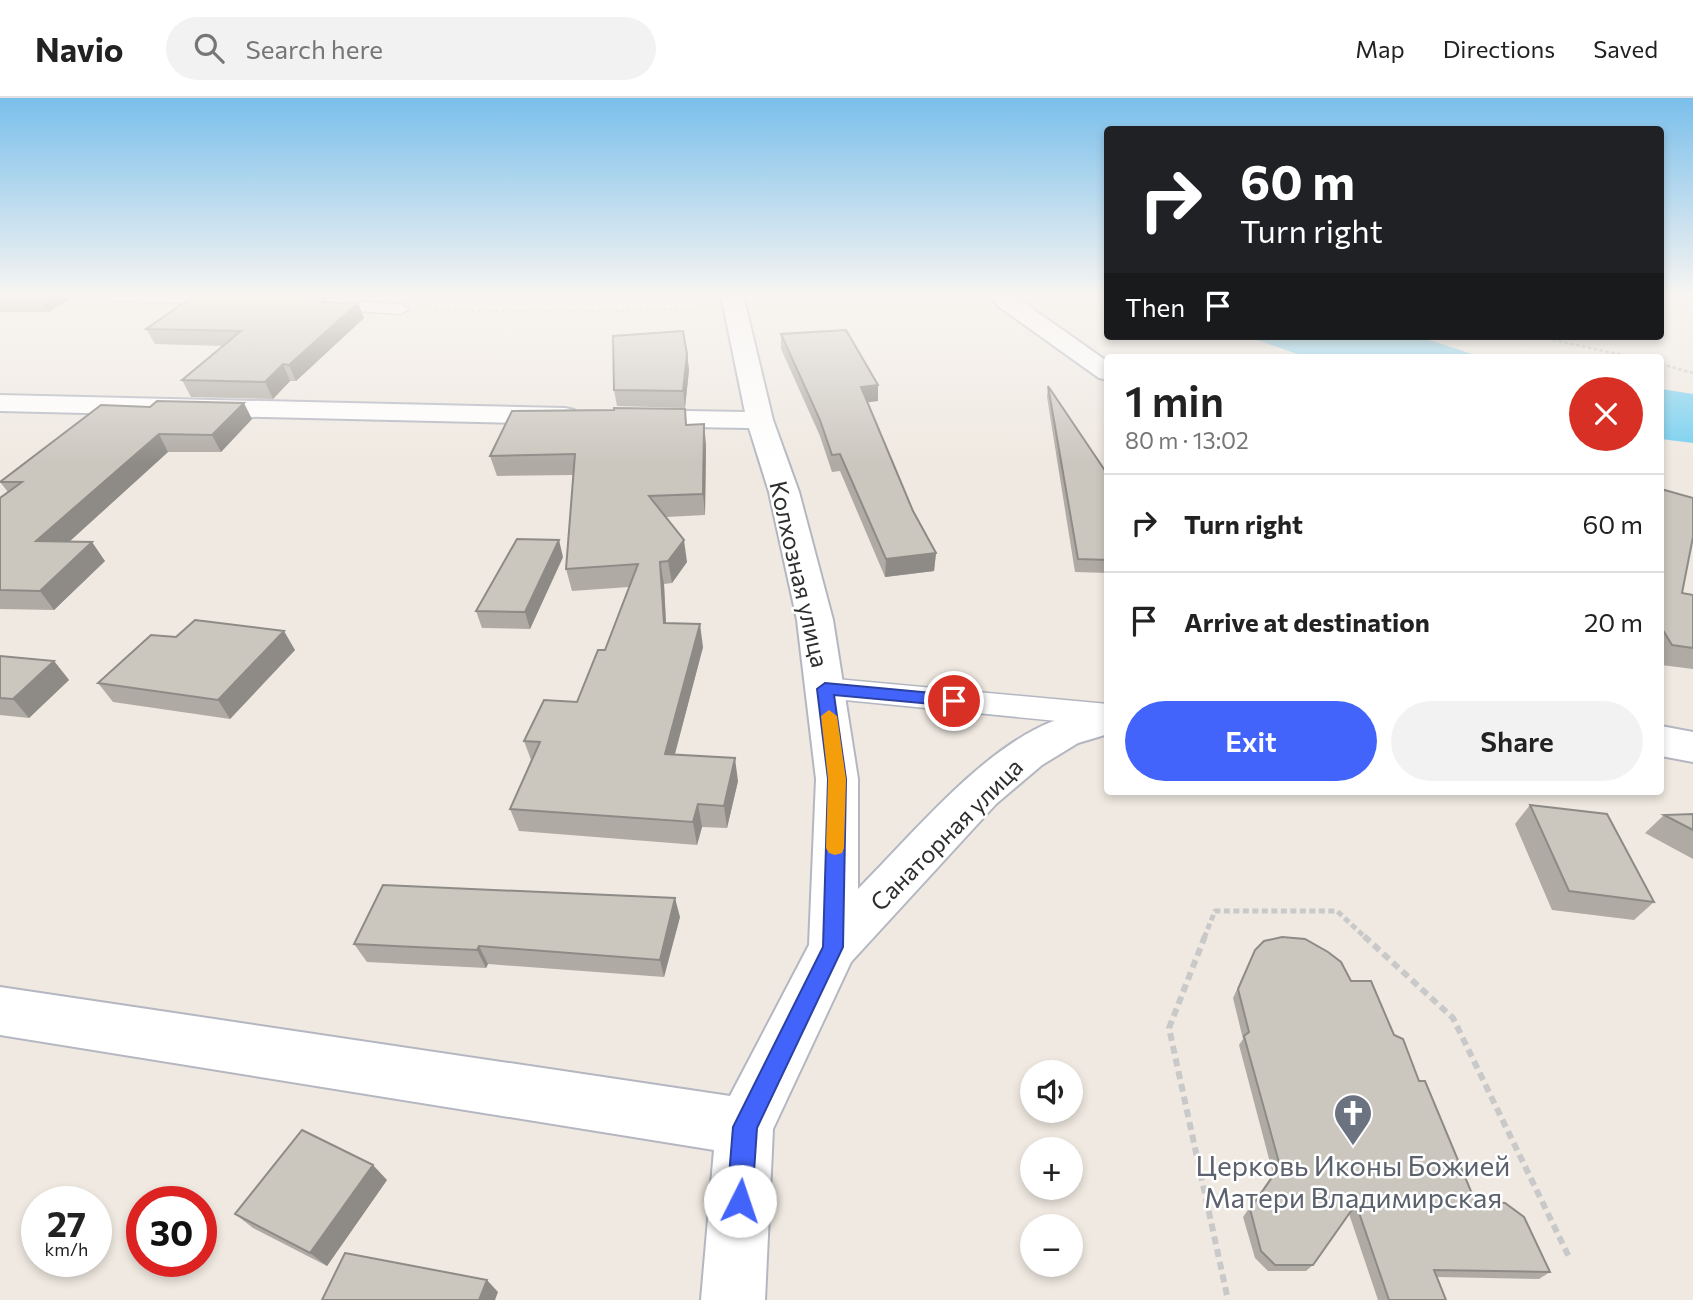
<!DOCTYPE html>
<meta charset="utf-8">
<style>
:root{--surface:#fff;--page:#f2f2f2;--text:#222;--muted:#767676;--line:#e0e0e0;--accent:#4264fb}
body{margin:0;font-family:Commissioner,sans-serif;background:var(--page);color:var(--text);height:100vh;display:flex;flex-direction:column;font-size:26px;white-space:nowrap}
*{box-sizing:border-box;margin:0}
p{font-size:23px;color:var(--muted)}
.icon{flex:none;width:38px;height:38px;fill:none;stroke:currentColor;stroke-width:2;stroke-linecap:round;stroke-linejoin:round}
.map{position:relative;flex:1;overflow:hidden}
.panel{position:absolute;left:1104px;top:256px;width:560px;height:441px;display:flex;flex-direction:column;background:var(--surface);border-radius:7px;box-shadow:0 4px 10px #0003}
.panel>*{flex:none}
.top-card{position:absolute;left:1104px;top:28px;width:560px;height:214px;border-radius:7px;box-shadow:0 4px 10px #0003;background:#202124;color:#fff;overflow:hidden}
.fabs{position:absolute;left:1020px;top:962px;display:grid;gap:14px}
.fabs a{display:grid;place-items:center;width:63px;height:63px;border-radius:50%;background:var(--surface);box-shadow:0 4px 10px #0003;font-size:35px}
.speed{position:absolute;left:21px;top:1088px;display:flex;gap:14px;font-size:35px;font-weight:700;text-align:center}
.speed>*{display:grid;place-content:center;width:91px;height:91px;border-radius:50%;background:var(--surface);box-shadow:0 4px 10px #0003;line-height:1}
.speed small{font-size:18px;font-weight:400}
.speed .limit{border:10px solid #d22;background:#fff;color:#111}
.pin{position:absolute;display:grid;place-items:center;width:60px;height:60px;color:#fff;margin:-30px;border:4px solid #fff;border-radius:50%;box-shadow:0 2px 7px #0007}
.me{position:absolute;width:77px;margin:-38px;rotate:4deg;stroke-linejoin:round;filter:drop-shadow(0 0 5px #0008)}
.turn{display:flex;align-items:center;gap:24px;height:147px;padding:0 21px;font-size:32px}
.turn .icon{width:91px;height:91px;stroke-width:2.5}
.turn b{display:block;font-size:49px;line-height:60px}
.then{display:flex;align-items:center;height:66px;padding:0 21px;background:#0003;gap:14px;font-size:26px}
.round{display:grid;place-items:center;flex:none;width:74px;height:74px;border-radius:37px;background:var(--page)}
.overview{display:flex;align-items:center;justify-content:space-between;height:119px;padding:0 21px}
h1{font-size:42px;font-weight:600;line-height:52px}
.cta{display:flex;gap:14px;margin-top:auto;padding:14px 21px}
.cta a{flex:1;height:80px;border-radius:42px;background:var(--accent);color:#fff;font-size:28px;font-weight:600;line-height:80px;text-align:center}
.cta a+a{background:var(--page);color:var(--text)}
ul{padding:0;list-style:none}
li{display:flex;align-items:center;gap:21px;height:98px;padding:0 21px;border-top:2px solid var(--line)}
li div{flex:1}
li b{display:block;font-size:26px}
li em{font-style:normal}
header{display:flex;align-items:center;gap:42px;box-sizing:border-box;height:98px;padding:0 35px;background:var(--surface);border-bottom:2px solid var(--line)}
header strong{font-size:33px}
nav{display:flex;gap:38px;margin-inline-start:auto;font-size:24px}
.search{width:490px;height:63px;background:var(--page);display:flex;align-items:center;gap:18px;box-sizing:border-box;padding:0 24px;border-radius:38px;color:var(--muted);font-size:26px}
.map>svg:first-child{display:block}
</style>
<header>
<strong>Navio</strong>
<div class="search"><svg class="icon" aria-label="search" viewBox="0 0 24 24"><circle cx="10" cy="10" r="6"/><path d="M15 15l6 6"/></svg>Search here</div>
<nav><a>Map</a><a>Directions</a><a>Saved</a></nav>
</header>
<div class="map">
<svg width="1693" height="1202" viewBox="0 0 1693 1202">
<rect width="100%" height="100%" fill="#efe9e1"/>
<path fill="#75cff0" d="M1246 238H1417L1481 259H1306Z
M1661 291 1693 296V345L1661 341Z"/>
<g fill="none" stroke-linecap="round" stroke-linejoin="round">
<defs>
<path id="service" d="M104 197H233L240 202 231 207 113 202Z
M318 201 400 206 409 211 400 216 312 210 309 206Z
M825 580 1108 606V628L814 599 809 591 814 583Z"/>
<path id="minor" d="M721 197H743L773 322 799 394 833 522 858 681V791C911 738 981 652 1051 624 1069 617 1089 613 1108 607V636L1078 645 1042 667 996 706 851 864 773 1031 765 1202H701L714 1052 0 937V889L730 998 809 847 816 681 797 522 769 394 749 330 632 328 623 326 619 320 623 314 632 312 745 314Z
M991 197H1013L1108 264V282L1099 280 998 208Z
M0 297 565 310 574 312 578 318 574 324 565 326 0 313Z
M1661 628 1693 634V664L1661 658Z"/>
</defs>
<use href="#service" stroke="#b4b7c1" stroke-width="3"/>
<use href="#minor" stroke="#b4b7c1" stroke-width="4"/>
<path stroke="#c9c9c9" stroke-width="2.5" stroke-dasharray="3.5 2.5" stroke-linecap="butt" d="M435 212 562 214 695 211
M1535 238 1632 259
M1661 266 1693 275"/>
<path stroke="#c9c9c9" stroke-width="5" stroke-dasharray="6 3.5" stroke-linecap="butt" d="M1204 840 1215 813H1337L1366 840"/>
<path stroke="#c9c9c9" stroke-width="6" stroke-dasharray="8 5" stroke-linecap="butt" d="M1205 838 1169 930 1228 1202
M1364 838 1453 920 1569 1159"/>
<use href="#service" fill="#fff" fill-rule="evenodd"/>
<use href="#minor" fill="#fff" fill-rule="evenodd"/>
</g>
<path fill="#afaba4" d="M0 197H76L49 214H0Z
M277 197H350L346 201Z
M326 200 327 204 358 205 364 220 296 283H290L273 301 191 299 182 282 223 248 155 246 146 231Z
M781 236 878 303 867 304 913 413 936 455 934 473 885 479 840 373 832 374 820 338 781 251Z
M687 256 689 272 685 310 617 308 614 292Z
M1048 288 1108 377V475L1075 474 1047 299Z
M150 309 252 321 221 354H168L69 444 105 463 54 512 0 511V400L8 394 0 384Z
M687 327 706 346 705 417 666 419 687 464 672 485 664 486 666 525 703 549 675 656 738 683 727 730 702 729 697 747 519 733 510 711 531 662 524 643 577 604 605 552 629 489 572 493 566 471 573 377 497 378 490 358Z
M1661 391 1682 495 1693 497V571L1661 567Z
M563 459 530 531 482 530 476 513Z
M295 552 230 621 113 604 98 585Z
M0 558 54 563 69 582 29 620 0 617Z
M1530 707 1654 804 1634 822 1552 812 1515 726Z
M1693 716V761L1645 735 1664 717Z
M680 819 664 879 488 866 486 870 367 864 354 846Z
M1255 852 1351 883 1394 937 1419 983 1475 1103 1550 1174 1539 1181 1437 1179 1446 1202H1378L1349 1116 1313 1167 1306 1173H1268L1255 1160 1243 1119 1273 1076 1239 947 1243 941 1233 900Z
M387 1082 327 1168 253 1130 235 1116Z"/>
<path fill="#8e8b86" d="M44 197H76L49 214 40 199Z
M358 205 364 220 296 283 289 267Z
M687 256 689 272 685 310 683 293Z
M283 266 290 283 273 301 265 284Z
M878 287V303L861 305V289Z
M244 305 252 321 221 354 212 337Z
M704 326 706 346 705 417 703 396Z
M159 336 168 354 49 462 36 443Z
M559 442 563 459 530 531 525 514Z
M684 442 687 464 672 485 668 463Z
M92 444 105 463 54 512 40 493Z
M936 455 934 473 885 479 886 461Z
M660 464 664 486 667 547 664 525Z
M700 526 703 549 669 678 665 656Z
M284 533 295 552 230 621 218 602Z
M54 563 69 582 29 620 13 601Z
M735 660 738 683 727 730 724 708Z
M698 706 702 729 697 747 693 724Z
M675 800 680 819 664 879 660 862Z
M479 848 488 866 486 870 477 852Z
M373 1067 387 1082 327 1168 310 1155Z
M487 1182 498 1194 495 1202H479Z"/>
<path fill="#cbc7bf" stroke="#8e8b86" stroke-width="2" d="M0 197H44L40 199H0Z
M195 197H261L326 200 322 204 358 205 289 267 283 266 265 284 182 282 241 233 146 231Z
M846 232 878 287 861 289 913 413 936 455 886 461 840 356 832 357 820 322 781 236Z
M683 233 687 256 683 293 614 292 613 238Z
M1048 288 1108 377V462L1078 461Z
M157 303 244 305 212 337 159 336 36 443 92 444 40 493 0 492V400L22 384H0L101 307 150 309Z
M614 310 685 311 686 327 704 326 703 396 649 398 684 442 668 463 660 464 664 525 700 526 665 656 735 660 724 708 698 706 693 724 510 711 540 644 524 643 544 602 577 604 598 552H605L638 466 566 471 575 356 490 358 512 313 614 312Z
M1661 391 1693 400V439L1682 495 1693 497V550L1672 547 1661 529Z
M517 441 559 442 525 514 476 513Z
M195 522 284 533 218 602 98 585 151 537 176 539Z
M0 558 54 563 13 601 0 600Z
M1530 707 1607 716 1654 804 1569 793Z
M1693 716V732L1664 717Z
M383 787 675 800 660 862 479 848 477 852 354 846Z
M1282 839 1305 841 1328 854 1341 864 1351 883H1371L1394 937 1403 941 1419 983H1425L1475 1103 1505 1105 1524 1119 1550 1174 1434 1172 1446 1202H1389L1356 1106 1313 1167H1275L1261 1153 1250 1111 1280 1068 1244 938 1249 934 1238 891 1255 852 1264 843Z
M302 1032 373 1067 310 1155 235 1116Z
M345 1155 487 1182 479 1202H322Z"/>
<linearGradient id="sky" x2="0" y2="1"><stop stop-color="#7abfeb"/><stop offset="0.54" stop-color="#f8f5f2"/><stop offset="1" stop-color="#f8f5f2" stop-opacity="0"/></linearGradient>
<rect width="1693" height="365" fill="url(#sky)"/>
<path fill="#4264fb" stroke="#2b41a3" stroke-width="2" d="M825 585 954 597 962 603 954 608 834 597 846 681 843 849 757 1030 752 1103 749 1112 740 1116 731 1112 727 1103 733 1029 823 849 828 681 817 591Z"/>
<path fill="#f59e0b" d="M829 612 837 618 846 681 844 750 842 755 835 757 829 755 826 750 828 681 821 618Z"/>
<defs>
<symbol id="church-pin" viewBox="-11 -11 22 30"><path d="M0 17L-7.5 6A9.5 9.5 0 1 1 7.5 6Z" fill="#6b7280" stroke="#fff"/><path d="M-1.2-6h2.4v3.5h3.3v2.4h-3.3V6h-2.4V-.1h-3.3v-2.4h3.3Z" fill="#fff"/></symbol>
</defs>
<g fill-rule="evenodd">
<use href="#church-pin" x="1331" y="993" width="44" height="60"/>
</g>
<g text-anchor="middle" dominant-baseline="central" stroke-width="5" stroke-linejoin="round" paint-order="stroke">
<g font-size="24" fill="#2e2e2e" stroke="#fff">
<text transform="translate(800 476) rotate(77)">Колхозная улица</text>
<text transform="translate(946 736) rotate(-45)">Санаторная улица</text>
</g>
<g font-size="28" fill="#5b616d" stroke="#fff">
<text x="1353" y="1067">Церковь Иконы Божией<tspan x="1353" dy="32">Матери Владимирская</tspan></text>
</g>
</g>
</svg>
<div class="fabs">
<a><svg class="icon" aria-label="sound" viewBox="0 0 24 24"><path d="M4 9h4l5-4v14l-5-4H4zM17 9q2 3 0 6"/></svg></a>
<a>+</a>
<a>−</a>
</div>
<div class="speed"><div>27<small>km/h</small></div><div class="limit">30</div></div>
<div class="pin" style="left:954px;top:603px;background:#d93025"><svg class="icon" aria-label="arrive" viewBox="0 0 24 24"><path d="M6 21V4h12l-3 4 3 4H6"/></svg></div>
<svg class="me" style="left:740px;top:1103px" viewBox="-20 -20 40 40"><circle r="19" fill="#fff"/><path d="M0-13L10 11 0 6-10 11z" fill="#4264fb"/></svg>
<div class="top-card">
<div class="turn"><svg class="icon" aria-label="right" viewBox="0 0 24 24"><path d="M7 20v-9h11M14 6l5 5-5 5"/></svg><div><b>60 m</b>Turn right</div></div>
<div class="then">Then<svg class="icon" aria-label="arrive" viewBox="0 0 24 24"><path d="M6 21V4h12l-3 4 3 4H6"/></svg></div>
</div>
<section class="panel">
<div class="overview"><div><h1>1 min</h1><p>80 m · 13:02</p></div><a class="round" style="background:#d93025;color:#fff"><svg class="icon" aria-label="close" viewBox="0 0 24 24"><path d="M6 6l12 12M18 6L6 18"/></svg></a></div>
<ul>
<li><svg class="icon" aria-label="right" viewBox="0 0 24 24"><path d="M7 20v-9h11M14 6l5 5-5 5"/></svg><div><b>Turn right</b></div><em>60 m</em></li>
<li><svg class="icon" aria-label="arrive" viewBox="0 0 24 24"><path d="M6 21V4h12l-3 4 3 4H6"/></svg><div><b>Arrive at destination</b></div><em>20 m</em></li>
</ul>
<div class="cta"><a>Exit</a><a>Share</a></div>
</section>
</div>
